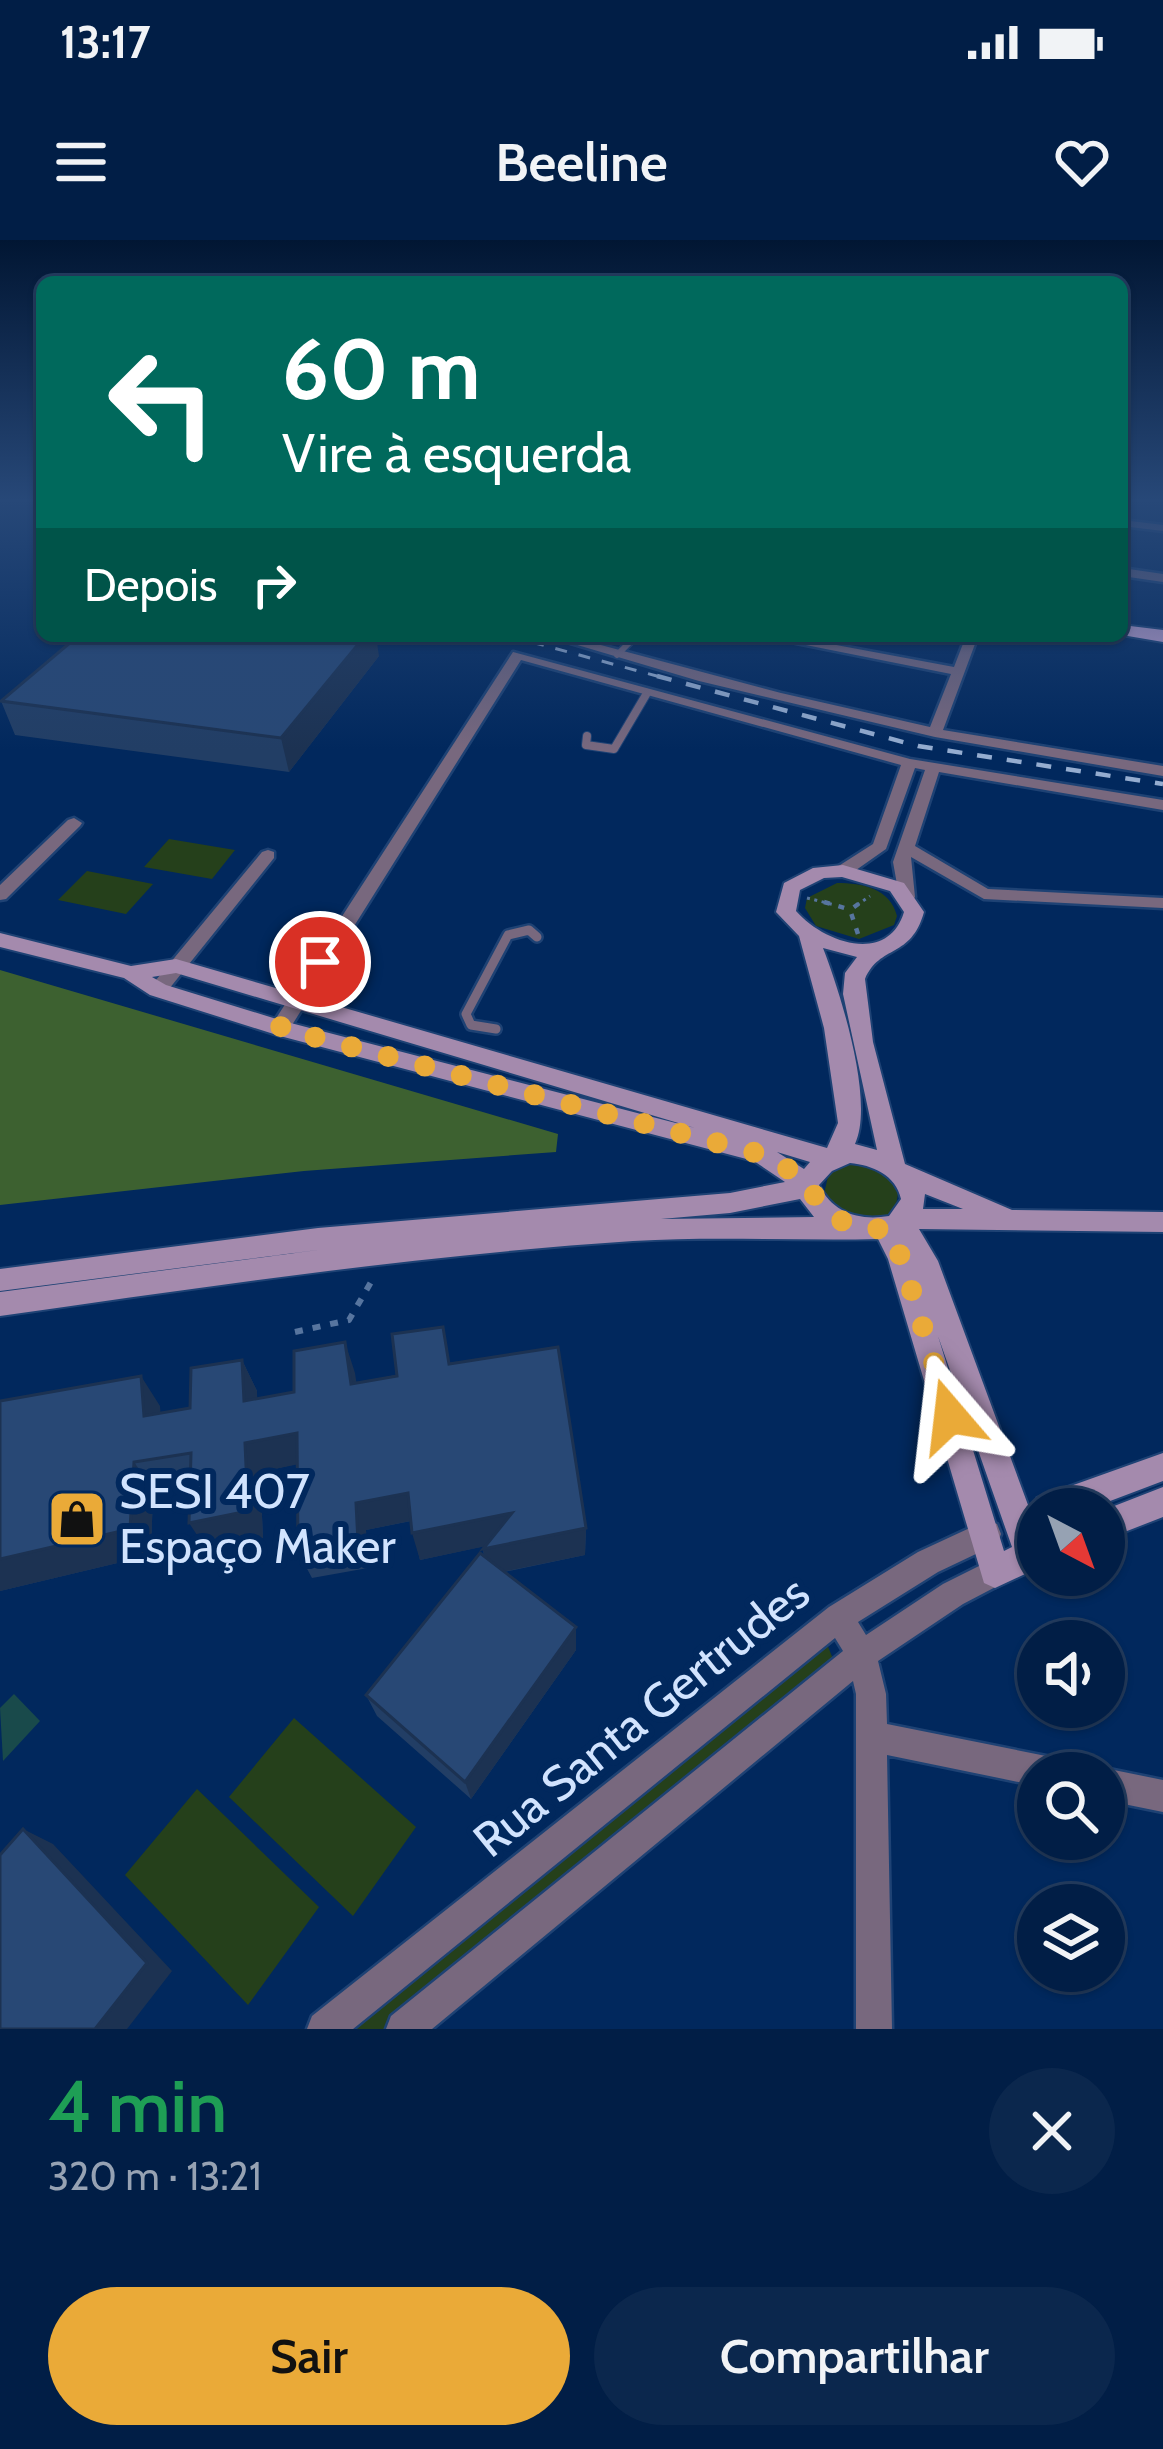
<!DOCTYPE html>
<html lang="pt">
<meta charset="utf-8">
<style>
:root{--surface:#011e46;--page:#0b274d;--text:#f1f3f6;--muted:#96a2b3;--line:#233c5f;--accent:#eaaa38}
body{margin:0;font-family:Cabin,sans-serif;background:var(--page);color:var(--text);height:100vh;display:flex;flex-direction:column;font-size:45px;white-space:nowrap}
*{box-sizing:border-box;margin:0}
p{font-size:39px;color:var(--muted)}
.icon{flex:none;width:66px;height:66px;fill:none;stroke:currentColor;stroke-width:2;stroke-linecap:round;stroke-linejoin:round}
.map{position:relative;height:1789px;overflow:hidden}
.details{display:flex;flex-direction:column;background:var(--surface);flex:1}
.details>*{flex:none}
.hud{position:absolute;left:36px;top:36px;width:1092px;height:366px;border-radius:18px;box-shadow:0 3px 9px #0004,0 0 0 3px var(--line);background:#00695c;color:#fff;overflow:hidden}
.needle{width:78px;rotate:139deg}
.controls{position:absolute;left:1017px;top:1248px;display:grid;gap:24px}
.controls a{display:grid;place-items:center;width:108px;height:108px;border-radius:50%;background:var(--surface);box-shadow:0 3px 9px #0004,0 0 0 3px var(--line);font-size:60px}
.pin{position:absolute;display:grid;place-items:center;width:102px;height:102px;color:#fff;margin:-51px;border:6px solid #fff;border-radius:50%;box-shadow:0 3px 12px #0007}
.me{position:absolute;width:132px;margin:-66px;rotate:343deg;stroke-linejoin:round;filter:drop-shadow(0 0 9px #0008)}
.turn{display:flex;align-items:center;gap:42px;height:252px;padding:0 48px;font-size:54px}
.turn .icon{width:156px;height:156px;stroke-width:2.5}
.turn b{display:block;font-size:84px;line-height:102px}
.then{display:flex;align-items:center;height:114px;padding:0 48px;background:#0003;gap:24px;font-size:45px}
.round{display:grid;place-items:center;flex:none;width:126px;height:126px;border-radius:63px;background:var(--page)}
.headline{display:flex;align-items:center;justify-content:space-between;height:204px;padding:0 48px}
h1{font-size:72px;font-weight:600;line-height:90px;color:#1e9e55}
.button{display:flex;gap:24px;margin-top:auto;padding:24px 48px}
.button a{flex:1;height:138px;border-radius:72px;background:var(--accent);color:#111;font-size:48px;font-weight:600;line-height:138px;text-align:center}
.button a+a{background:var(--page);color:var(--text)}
.status{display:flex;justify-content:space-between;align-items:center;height:84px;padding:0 60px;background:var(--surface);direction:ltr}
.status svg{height:33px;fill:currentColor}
header{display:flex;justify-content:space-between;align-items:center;height:156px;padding:0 48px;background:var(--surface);font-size:54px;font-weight:600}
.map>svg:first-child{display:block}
</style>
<div class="status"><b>13:17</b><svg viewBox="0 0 49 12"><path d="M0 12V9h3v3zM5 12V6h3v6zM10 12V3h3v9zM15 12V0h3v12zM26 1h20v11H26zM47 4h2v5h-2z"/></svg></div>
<header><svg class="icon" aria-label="menu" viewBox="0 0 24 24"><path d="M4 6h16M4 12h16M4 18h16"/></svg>Beeline<svg class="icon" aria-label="heart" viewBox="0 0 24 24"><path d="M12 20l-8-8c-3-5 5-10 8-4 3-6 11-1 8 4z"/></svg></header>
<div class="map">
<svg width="1163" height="1789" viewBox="0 0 1163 1789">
<rect width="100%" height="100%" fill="#01285d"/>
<path fill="#25401b" d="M169 599 235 610 212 639 144 627Z
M87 631 153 644 126 674 58 660Z
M837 643C862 643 890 648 897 676L894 685 859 699 816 686 805 668 807 658Z
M853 922 881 929 899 948 895 971C868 991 843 976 824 954L829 932Z
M827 1404 835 1424 388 1789H340Z
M294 1478 416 1587 353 1676 229 1557Z
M197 1549 319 1667 248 1765 125 1635Z"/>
<path fill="#3d6130" d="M0 730 558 894 556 912 304 931 0 965Z"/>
<path fill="#194a4b" d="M14 1454 40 1481 3 1521 0 1468Z"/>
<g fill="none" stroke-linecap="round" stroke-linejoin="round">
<defs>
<path id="lane-far2" d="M617 415 636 396"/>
<path id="lane-far1" d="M587 496 586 505 614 509 647 453"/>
<path id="lane" d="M496 789 471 785 466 774 508 695 529 690 537 697"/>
<path id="street" d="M1122 280 1163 285V291L1122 286Z
M1122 328 1163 334V342L1122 336Z
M547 396H567L781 453 930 487 951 434 761 396H788L954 427 966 396H978L943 490 1163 526V536L935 497 699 441Z
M513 412 910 519 1163 560V570L939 532 915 606 988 649 1163 658V668L984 659 911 617 915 657 912 661H900L893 622 925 530 915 528 886 609 849 635H837V627L873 604 901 525 521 420 287 793H273L270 788 273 783Z
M74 578 82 583 80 586 6 659 0 660V645L68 580Z
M268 610 274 612V618L165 754H151L149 750 151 746 262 612Z
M987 1280 997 1284 1001 1294 997 1304 938 1332 858 1382 866 1395 943 1344 995 1318 1005 1322 1009 1332 1005 1342 963 1364 878 1421 886 1454 887 1484 1051 1517 1062 1522 1067 1533H1038V1546L887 1515 892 1789H856V1454L853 1441 432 1789H386L391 1776 843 1411 835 1398 353 1789H307L312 1776 829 1367 918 1312Z
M1104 1528 1163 1540V1572L1104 1560V1533H1093Z"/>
<path id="secondary" d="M843 625 904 643 924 672C911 719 880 704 865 739L873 802 905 924 1012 970 1163 972V992L919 989 938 1021 1038 1292V1328L995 1348 984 1343 888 1019 878 999C797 1001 715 996 633 1001 421 1015 210 1046 0 1076V1052L325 1009 0 1051V1029L318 988 730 953 785 942 754 921 280 796 150 755 124 738 0 707V693L131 726 176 719 827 908 838 883 824 788 799 696 776 672 784 643 813 628ZM842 637 890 651 904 672C888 725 824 703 796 671L800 650 824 638ZM823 708 857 717 845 733 843 754 877 910 855 904C875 861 840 752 823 708ZM176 733 695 888 283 781 166 745 152 737ZM777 912 810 922 804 929ZM850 923C872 925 896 935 901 959L889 976C859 981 833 973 819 945L832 931ZM925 954 963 969H923ZM800 959 814 977 661 979 730 973ZM938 1096 1012 1307 1004 1311Z
M1163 1213V1241L1089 1269H1038L1037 1280 1033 1269 1037 1258Z
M1163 1247V1277L1104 1300V1270Z"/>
<path id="primary" d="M1122 385 1163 390V402L1122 395Z"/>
</defs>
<use href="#lane-far2" stroke="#1e4274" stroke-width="9"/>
<use href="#lane-far1" stroke="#1e4274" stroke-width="10"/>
<use href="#lane" stroke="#1e4274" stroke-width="14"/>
<use href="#street" stroke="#1e4274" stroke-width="5"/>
<use href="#secondary" stroke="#1e4274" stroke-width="4"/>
<use href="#primary" stroke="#1e4274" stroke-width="4"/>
<path stroke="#57759f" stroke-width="3" stroke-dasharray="3 4.5" stroke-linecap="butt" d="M807 658 835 665
M857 665 870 656"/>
<path stroke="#57759f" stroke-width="4.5" stroke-dasharray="6 9" stroke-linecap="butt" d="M824 662 848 669
M858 694 850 670 861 662"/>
<path stroke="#57759f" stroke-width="6" stroke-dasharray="8 10" stroke-linecap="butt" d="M295 1092 349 1080 374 1037"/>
<use href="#lane-far2" stroke="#78687e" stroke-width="6"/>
<use href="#lane-far1" stroke="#78687e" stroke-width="8"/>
<use href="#lane" stroke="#78687e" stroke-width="9"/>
<use href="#street" fill="#78687e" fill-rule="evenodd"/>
<use href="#secondary" fill="#a48aad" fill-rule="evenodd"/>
<use href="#primary" fill="#c6a4d1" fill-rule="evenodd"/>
<path stroke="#95add0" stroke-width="3" stroke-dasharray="12 12" stroke-linecap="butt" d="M36 259 42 261
M509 396 668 439"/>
<path stroke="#95add0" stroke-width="4.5" stroke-dasharray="15 15" stroke-linecap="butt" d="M657 436 918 506 1163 544"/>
</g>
<path fill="#223e65" d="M379 416 289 532 15 495 1 461Z
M345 1102 356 1143 450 1124 586 1288 585 1315 504 1332 576 1410 471 1559 377 1476 366 1455 484 1317 483 1309 485 1306 420 1320 411 1281 366 1290 368 1328 312 1338 298 1312 297 1224 260 1232 263 1298 207 1310 190 1244 153 1250 151 1315 0 1351V1161L160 1166V1173L190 1168 242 1120 257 1151V1159L294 1152Z"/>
<path fill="#1c3252" d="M365 396H376L379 416 289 532 281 498Z
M345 1102 355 1133 361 1174 351 1144Z
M242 1120 257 1151 258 1191 244 1161Z
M141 1136 160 1166 163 1205 144 1176Z
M297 1193 309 1222 260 1232 263 1298 207 1310 189 1283 245 1203Z
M134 1222 153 1250 151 1315 0 1351V1319Z
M408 1253 415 1280 366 1290 368 1328 358 1302 356 1263Z
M512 1273 515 1300 420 1320 412 1293Z
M586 1288 585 1315 487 1335 483 1309Z
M576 1387V1410L471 1559 465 1542Z
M23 1589 53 1604 172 1731 127 1789H95Z"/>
<path fill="#284875" stroke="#1c3252" stroke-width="3" d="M78 396H365L281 498 1 461Z
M443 1087 449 1124 558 1107 586 1288 483 1309 512 1273 412 1293 408 1253 356 1263 358 1302 298 1312 297 1193 245 1203 248 1271 189 1283 191 1213 134 1222 130 1289 0 1319V1161L141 1136 144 1176 190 1168 191 1128 242 1120 244 1161 294 1152V1111L345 1102 351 1144 397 1136 392 1094Z
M480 1313 576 1387 465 1542 366 1455Z
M23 1589 147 1723 95 1789H0V1615Z"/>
<linearGradient id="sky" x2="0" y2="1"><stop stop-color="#011633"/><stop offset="0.51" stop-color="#274878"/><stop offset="1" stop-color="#274878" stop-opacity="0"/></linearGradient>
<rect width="1163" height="510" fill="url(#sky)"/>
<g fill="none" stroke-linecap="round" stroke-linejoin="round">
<path stroke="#eaaa38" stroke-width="21" stroke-dasharray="0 37.8" d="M320 722 280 788 760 914C773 921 792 929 802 940 826 969 841 994 886 988L902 1019 950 1176"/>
</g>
<defs>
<symbol id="shop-square" viewBox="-11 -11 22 22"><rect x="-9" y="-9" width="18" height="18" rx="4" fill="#eaaa38" stroke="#01285d"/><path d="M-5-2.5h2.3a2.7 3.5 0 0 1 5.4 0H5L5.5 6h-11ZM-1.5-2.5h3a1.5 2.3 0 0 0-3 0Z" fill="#111"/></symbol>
</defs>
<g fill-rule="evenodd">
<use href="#shop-square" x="44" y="1246" width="66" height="66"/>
</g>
<g text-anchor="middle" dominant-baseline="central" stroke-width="12" stroke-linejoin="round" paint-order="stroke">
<g font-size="48" fill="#d1e3fe" stroke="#01285d" text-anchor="start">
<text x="119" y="1251">SESI 407<tspan x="119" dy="55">Espaço Maker</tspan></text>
</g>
<g font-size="48" fill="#d1e3fe" stroke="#01285d">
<text transform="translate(641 1476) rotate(-39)">Rua Santa Gertrudes</text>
</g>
</g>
</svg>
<div class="controls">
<a><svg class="needle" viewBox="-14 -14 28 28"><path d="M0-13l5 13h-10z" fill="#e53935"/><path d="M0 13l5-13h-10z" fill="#96a2b3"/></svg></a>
<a><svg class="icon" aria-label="sound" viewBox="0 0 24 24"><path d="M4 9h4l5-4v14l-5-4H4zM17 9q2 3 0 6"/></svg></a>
<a><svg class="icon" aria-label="search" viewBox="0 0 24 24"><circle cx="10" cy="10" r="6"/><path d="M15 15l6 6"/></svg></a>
<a><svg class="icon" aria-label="layers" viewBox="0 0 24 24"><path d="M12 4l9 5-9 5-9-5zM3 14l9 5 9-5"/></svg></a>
</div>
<div class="pin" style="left:320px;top:722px;background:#d93025"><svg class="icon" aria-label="arrive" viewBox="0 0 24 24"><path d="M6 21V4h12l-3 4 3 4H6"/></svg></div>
<svg class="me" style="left:950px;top:1176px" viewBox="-20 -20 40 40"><path d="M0-17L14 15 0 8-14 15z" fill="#eaaa38" stroke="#fff" stroke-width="4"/></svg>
<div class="hud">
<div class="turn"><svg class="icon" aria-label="left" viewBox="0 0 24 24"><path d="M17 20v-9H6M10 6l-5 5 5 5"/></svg><div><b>60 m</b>Vire à esquerda</div></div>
<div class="then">Depois<svg class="icon" aria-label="right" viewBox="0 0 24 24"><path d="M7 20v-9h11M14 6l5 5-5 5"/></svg></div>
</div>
</div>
<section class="details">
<div class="headline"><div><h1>4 min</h1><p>320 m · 13:21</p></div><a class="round"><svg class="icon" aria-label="close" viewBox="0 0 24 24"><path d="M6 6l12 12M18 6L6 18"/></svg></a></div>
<div class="button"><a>Sair</a><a>Compartilhar</a></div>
</section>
